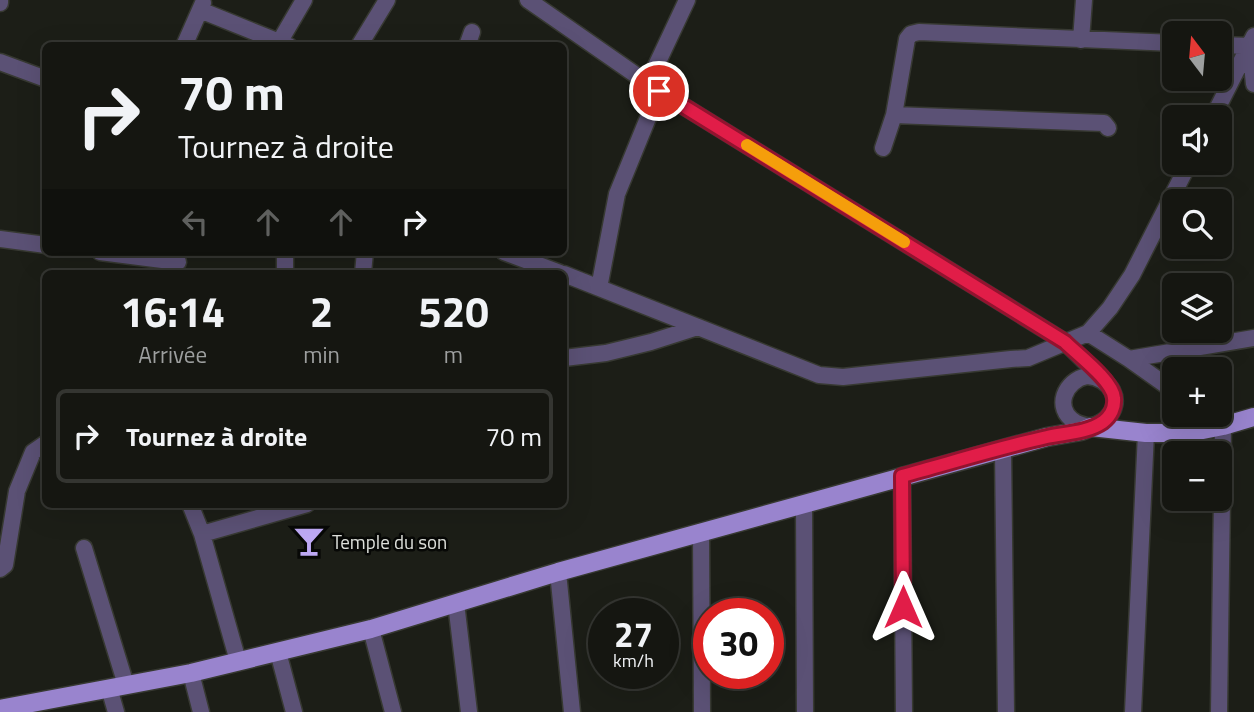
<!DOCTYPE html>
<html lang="fr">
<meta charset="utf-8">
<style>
:root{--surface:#151611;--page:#22231f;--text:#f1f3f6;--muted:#9d9f9f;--line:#343531}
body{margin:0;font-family:"Titillium Web",sans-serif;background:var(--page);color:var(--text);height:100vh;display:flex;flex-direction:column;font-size:26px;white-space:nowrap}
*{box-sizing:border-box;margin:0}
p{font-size:23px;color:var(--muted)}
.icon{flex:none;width:38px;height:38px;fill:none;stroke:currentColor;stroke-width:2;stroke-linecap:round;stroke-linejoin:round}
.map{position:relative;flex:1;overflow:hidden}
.details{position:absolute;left:42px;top:270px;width:525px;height:238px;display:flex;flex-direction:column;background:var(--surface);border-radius:10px;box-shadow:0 7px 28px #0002,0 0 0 2px var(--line)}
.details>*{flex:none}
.banner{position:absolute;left:42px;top:42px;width:525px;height:214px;border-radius:10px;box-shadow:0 7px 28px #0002,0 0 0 2px var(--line);background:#151611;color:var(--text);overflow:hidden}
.needle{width:46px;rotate:344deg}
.fabs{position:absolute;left:1162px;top:21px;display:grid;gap:14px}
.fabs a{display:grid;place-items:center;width:70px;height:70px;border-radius:10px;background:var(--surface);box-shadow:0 7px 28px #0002,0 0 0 2px var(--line);font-size:35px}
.speed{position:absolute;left:588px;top:598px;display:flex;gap:14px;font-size:35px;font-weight:700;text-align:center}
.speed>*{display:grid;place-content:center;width:91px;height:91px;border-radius:50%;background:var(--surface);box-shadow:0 7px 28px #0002,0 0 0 2px var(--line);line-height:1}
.speed small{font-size:18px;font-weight:400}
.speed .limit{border:10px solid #d22;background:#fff;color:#111}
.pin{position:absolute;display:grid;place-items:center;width:60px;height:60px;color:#fff;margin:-30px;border:4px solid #fff;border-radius:50%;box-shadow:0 2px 7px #0007}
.me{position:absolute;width:77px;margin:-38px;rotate:0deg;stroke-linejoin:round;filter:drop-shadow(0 0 5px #0008)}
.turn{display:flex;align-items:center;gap:24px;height:147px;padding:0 21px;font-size:32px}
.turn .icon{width:91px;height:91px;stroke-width:2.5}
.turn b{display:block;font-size:49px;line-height:60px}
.lanes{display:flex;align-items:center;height:66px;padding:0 21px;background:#0003;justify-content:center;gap:35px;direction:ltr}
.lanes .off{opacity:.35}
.eta{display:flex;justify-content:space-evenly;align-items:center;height:119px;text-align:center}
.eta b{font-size:42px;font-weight:700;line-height:49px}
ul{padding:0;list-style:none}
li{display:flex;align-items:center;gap:21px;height:94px;margin:0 14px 10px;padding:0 7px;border:4px solid var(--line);border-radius:10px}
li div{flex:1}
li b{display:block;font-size:26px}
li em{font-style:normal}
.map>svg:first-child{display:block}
</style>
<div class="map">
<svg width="1254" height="712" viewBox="0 0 1254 712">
<rect width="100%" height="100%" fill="#1c1e17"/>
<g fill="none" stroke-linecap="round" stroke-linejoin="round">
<defs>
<path id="minor" d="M528 0 659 91 1065 342 1105 381
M0 3V0
M200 10 289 46
M1081 40 1084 0
M280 41 304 0
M1220 45 1250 46 1254 84
M184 46 203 3
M359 46 387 0
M467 46 472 32
M0 62 46 79
M648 83 687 0
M894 115 1104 123 1108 128
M1213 117 1254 36
M883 148 894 115 907 39 911 34 919 32 1174 43
M0 239 46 245
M100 252 178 262
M504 252 560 273
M285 273V252
M363 273 365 252
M564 274 819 375 843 377 1011 359 1028 358 1088 333 1110 308 1132 275 1189 163
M599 288 617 194 659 91
M1088 333 1129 359 1174 391
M564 358 606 353 651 342 698 327
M1129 359 1254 338
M1087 376C1110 377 1125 401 1106 419 1102 423 1096 425 1091 427 1086 426 1080 425 1075 422 1053 408 1065 380 1087 376Z
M1207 415 1223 426 1219 712
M1003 449 1006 712
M902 476 904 712
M190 504 202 534 238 661
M804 504 805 712
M701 532 702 712
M202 534 307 504
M84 548 126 685
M0 569 5 565 17 491 33 452 46 443
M558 572 572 712
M456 603 469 712
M371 629 393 712
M278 652 294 712
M191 673 201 712
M109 688 116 712
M1133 712 1146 433"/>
<path id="major" d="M0 709 191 673 371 629 558 572 1047 437 1081 431 1091 427 1146 433H1188L1223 426 1254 417"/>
</defs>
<use href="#minor" stroke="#373932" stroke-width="19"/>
<use href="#major" stroke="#373932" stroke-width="21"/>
<use href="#minor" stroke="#5b5175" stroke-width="16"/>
<use href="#major" stroke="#9984ce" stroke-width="18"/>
</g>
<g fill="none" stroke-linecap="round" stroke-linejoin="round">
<defs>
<path id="route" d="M659 91 1065 342C1078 355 1113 381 1114 398 1115 407 1111 416 1103 422 1087 433 1065 433 1047 437 998 448 950 463 902 476L903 607"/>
</defs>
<use href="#route" stroke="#92132f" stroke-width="18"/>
<use href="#route" stroke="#e11d48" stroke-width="12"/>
<path stroke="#f59e0b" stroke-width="12" d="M747 145 904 242"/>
</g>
<defs>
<symbol id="bar-bare" viewBox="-9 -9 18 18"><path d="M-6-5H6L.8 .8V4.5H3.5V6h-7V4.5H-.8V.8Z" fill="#bea9f5" stroke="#070806" stroke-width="2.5" paint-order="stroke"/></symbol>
</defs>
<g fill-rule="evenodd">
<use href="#bar-bare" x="287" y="519" width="44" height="44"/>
</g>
<g text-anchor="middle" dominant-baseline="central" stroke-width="5" stroke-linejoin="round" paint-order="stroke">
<g font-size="19" fill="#dee0db" stroke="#070806" text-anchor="start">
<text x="332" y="541">Temple du son</text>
</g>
</g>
</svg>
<div class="fabs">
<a><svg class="needle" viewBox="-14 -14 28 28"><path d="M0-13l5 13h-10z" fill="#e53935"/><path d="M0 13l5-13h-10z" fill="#9d9f9f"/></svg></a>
<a><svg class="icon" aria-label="sound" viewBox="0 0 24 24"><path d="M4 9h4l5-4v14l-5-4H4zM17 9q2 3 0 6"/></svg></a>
<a><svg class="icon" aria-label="search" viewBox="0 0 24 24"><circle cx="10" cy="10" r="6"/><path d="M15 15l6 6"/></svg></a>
<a><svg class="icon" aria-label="layers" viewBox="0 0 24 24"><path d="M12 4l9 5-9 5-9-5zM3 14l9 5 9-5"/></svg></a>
<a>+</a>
<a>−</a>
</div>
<div class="speed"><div>27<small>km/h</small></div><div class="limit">30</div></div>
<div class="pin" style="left:659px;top:91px;background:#d93025"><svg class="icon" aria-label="arrive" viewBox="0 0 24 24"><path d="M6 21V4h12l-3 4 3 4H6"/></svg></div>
<svg class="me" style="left:903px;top:607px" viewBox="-20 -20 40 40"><path d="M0-17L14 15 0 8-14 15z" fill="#e11d48" stroke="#fff" stroke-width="4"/></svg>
<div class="banner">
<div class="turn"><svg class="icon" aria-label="right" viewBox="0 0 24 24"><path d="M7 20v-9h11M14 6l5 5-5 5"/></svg><div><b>70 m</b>Tournez à droite</div></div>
<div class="lanes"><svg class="icon off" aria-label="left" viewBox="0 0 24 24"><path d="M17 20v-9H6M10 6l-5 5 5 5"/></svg><svg class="icon off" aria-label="ahead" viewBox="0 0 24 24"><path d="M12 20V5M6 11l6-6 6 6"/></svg><svg class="icon off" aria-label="ahead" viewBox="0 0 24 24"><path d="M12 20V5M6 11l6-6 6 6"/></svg><svg class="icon" aria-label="right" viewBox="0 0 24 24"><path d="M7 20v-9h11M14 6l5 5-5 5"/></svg></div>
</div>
<section class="details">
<div class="eta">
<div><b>16:14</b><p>Arrivée</p></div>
<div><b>2</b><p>min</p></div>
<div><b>520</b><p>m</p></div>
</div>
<ul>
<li><svg class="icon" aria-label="right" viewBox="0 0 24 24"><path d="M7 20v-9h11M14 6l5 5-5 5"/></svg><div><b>Tournez à droite</b></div><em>70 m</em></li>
</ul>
</section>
</div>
